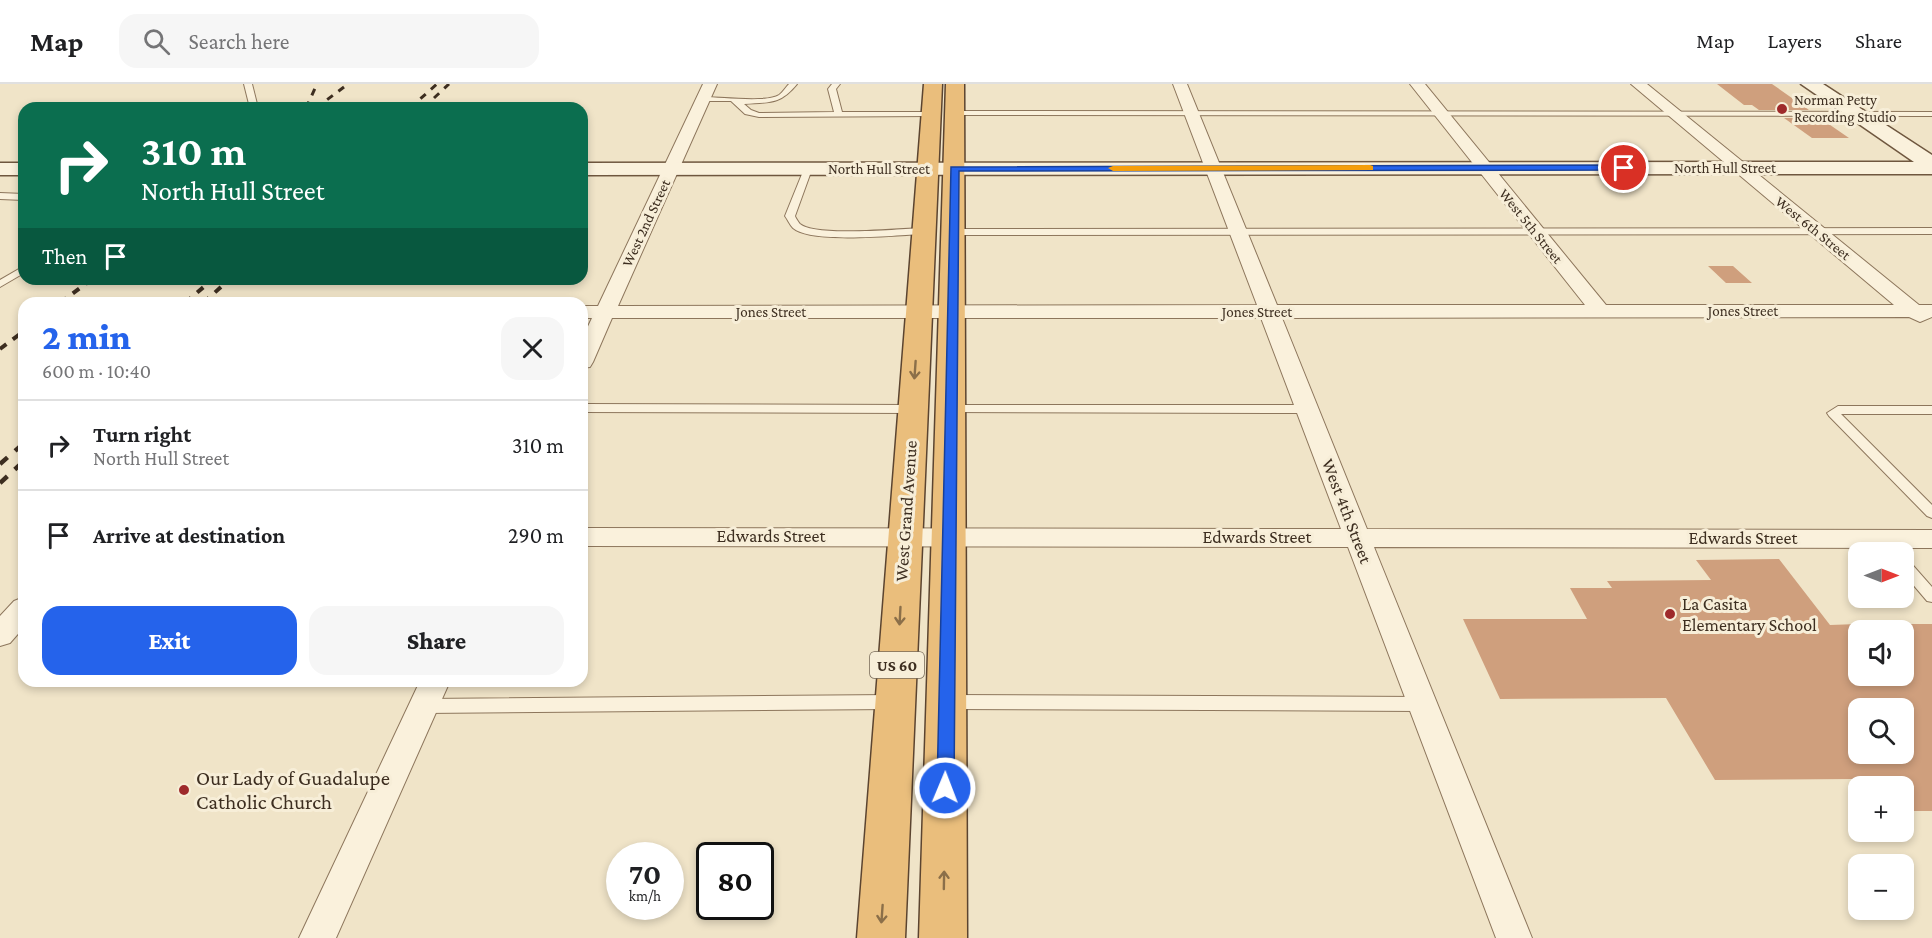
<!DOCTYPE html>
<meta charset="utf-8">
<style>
:root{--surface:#fff;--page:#f6f6f6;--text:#202124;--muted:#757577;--line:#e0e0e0;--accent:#2563eb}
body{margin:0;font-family:"Crimson Pro",serif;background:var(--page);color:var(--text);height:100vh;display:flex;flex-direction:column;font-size:22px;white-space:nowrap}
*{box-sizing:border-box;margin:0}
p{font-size:20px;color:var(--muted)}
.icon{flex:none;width:33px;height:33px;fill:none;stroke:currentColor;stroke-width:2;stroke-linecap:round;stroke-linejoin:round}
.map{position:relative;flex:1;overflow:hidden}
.details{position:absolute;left:18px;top:213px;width:570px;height:390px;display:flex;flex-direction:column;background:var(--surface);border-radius:18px;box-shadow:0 3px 9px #0003}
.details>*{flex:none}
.banner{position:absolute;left:18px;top:18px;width:570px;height:183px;border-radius:18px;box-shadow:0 3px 9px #0003;background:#0b6e4f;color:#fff;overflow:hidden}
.needle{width:39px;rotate:90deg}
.tools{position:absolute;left:1848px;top:458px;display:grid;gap:12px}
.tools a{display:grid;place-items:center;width:66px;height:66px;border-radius:12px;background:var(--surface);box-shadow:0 3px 9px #0003;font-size:30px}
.speed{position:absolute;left:606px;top:758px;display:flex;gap:12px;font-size:30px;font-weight:700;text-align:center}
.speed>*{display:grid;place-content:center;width:78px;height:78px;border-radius:50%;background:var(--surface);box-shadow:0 3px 9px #0003;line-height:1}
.speed small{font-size:15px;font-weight:400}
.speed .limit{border:3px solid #111;border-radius:9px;background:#fff;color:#111}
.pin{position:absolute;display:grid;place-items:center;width:51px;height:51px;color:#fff;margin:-26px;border:3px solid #fff;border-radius:50%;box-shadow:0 2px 6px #0007}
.me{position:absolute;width:66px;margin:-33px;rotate:1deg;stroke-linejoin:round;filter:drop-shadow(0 0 4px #0008)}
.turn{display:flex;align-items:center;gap:21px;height:126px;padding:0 24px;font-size:27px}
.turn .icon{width:78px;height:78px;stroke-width:2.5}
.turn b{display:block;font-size:42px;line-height:51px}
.then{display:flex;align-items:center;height:57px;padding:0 24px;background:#0003;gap:12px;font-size:22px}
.round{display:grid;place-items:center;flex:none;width:63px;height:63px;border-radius:18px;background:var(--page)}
.summary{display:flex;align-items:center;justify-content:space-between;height:102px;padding:0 24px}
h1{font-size:36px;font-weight:800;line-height:45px;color:var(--accent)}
.button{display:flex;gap:12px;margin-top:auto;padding:12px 24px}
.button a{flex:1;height:69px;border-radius:18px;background:var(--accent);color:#fff;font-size:24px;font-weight:800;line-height:69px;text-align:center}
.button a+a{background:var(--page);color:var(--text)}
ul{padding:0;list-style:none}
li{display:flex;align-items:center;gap:18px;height:90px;padding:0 24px;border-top:2px solid var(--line)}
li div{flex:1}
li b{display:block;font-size:22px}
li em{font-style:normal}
header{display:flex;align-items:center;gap:36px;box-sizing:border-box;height:84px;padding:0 30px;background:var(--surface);border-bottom:2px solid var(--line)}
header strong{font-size:28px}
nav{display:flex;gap:33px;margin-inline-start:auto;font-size:21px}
.search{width:420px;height:54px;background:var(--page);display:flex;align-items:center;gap:15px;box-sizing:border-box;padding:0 21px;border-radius:18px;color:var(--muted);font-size:22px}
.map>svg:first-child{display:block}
</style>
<header>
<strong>Map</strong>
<div class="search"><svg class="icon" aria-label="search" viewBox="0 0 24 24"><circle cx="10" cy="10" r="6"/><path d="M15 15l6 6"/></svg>Search here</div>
<nav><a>Map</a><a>Layers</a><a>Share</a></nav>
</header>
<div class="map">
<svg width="1932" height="854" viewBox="0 0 1932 854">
<rect width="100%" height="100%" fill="#f0e4c8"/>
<path fill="#cf9f7d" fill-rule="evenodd" d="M1717 0H1772L1809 26H1759L1752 21H1744Z
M1784 34H1820L1849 54H1812Z
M1708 182H1733L1752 199H1726Z
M1779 475 1830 541 1858 540V591H1904V540H1932V727H1904V702H1858L1853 695 1715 696 1666 614 1500 615 1463 535H1587L1570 504H1612L1607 497 1711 496 1696 476ZM1858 624H1904V669H1858Z"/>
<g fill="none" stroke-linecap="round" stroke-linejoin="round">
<defs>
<path id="service" d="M244 0H252L258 24H250Z
M789 0H797C780 21 769 18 744 20L751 26 759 29 834 28 828 5 832 0H840L836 5 842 28H931L935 30 931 32 759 33 745 30 731 17H703L699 15 703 13C719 13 767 19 779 11 783 8 786 3 789 0Z
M951 27 1932 28V32L954 31H951Z
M808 82 812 85 795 132C795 133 799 139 800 140 815 153 900 145 923 144L928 147 923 150C898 151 811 160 793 144 790 141 788 136 785 132L804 85Z
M0 109 24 110V116L0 115Z
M1932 144V150L954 151 949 148 954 145Z
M24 182V189L0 203V196Z
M582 320 912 321 918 325 912 329 582 328Z
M951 321H1307L1313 325 1307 329 947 328 945 325 947 322Z
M1838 322H1932V330H1841L1932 421V434L1927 432 1829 332 1827 329Z
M1880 450 1885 452 1899 468H1884L1873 455Z
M1904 476 1909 477 1932 503V518L1927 517 1904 490Z
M893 611 899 613 901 618 899 623 893 625 424 629 418 627 416 622 418 617 424 615Z
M949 611 1422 613 1428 615 1430 620 1428 625 1422 627 949 625 943 623 941 618 943 613Z"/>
<path id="minor" d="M703 0H717L618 222 1257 221 1173 0H1187L1277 221H1585L1410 0H1425L1606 221H1894L1631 0H1647L1919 221H1932V233L1920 238 1909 233 1282 234 1367 445 1932 446V464L1374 463 1532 854H1496L1348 463 582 462V444L1341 445 1261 234H612L593 278 590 283 582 284V255L592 234H582V222H598Z
M24 513V543L10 559 0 562V532L14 517Z
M420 597H450L336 854H299Z"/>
<path id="secondary" d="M1801 0H1823L1932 71V90L582 91V79L1914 78Z
M0 79H24V91H0Z"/>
<path id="trunk" d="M924 0H942L905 854H857Z
M946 0H964L967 854H919Z"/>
</defs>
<use href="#service" stroke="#8d765c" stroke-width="2"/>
<use href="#minor" stroke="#8d765c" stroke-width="2"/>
<use href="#secondary" stroke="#6f573f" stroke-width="3"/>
<use href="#trunk" stroke="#5b4430" stroke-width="3"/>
<use href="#service" fill="#faf1dc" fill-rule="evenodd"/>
<use href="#minor" fill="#faf1dc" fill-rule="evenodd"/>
<use href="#secondary" fill="#faf1dc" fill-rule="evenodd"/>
<use href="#trunk" fill="#eabe7c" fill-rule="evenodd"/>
<path stroke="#3d2e20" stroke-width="3" stroke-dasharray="7 7" stroke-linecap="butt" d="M434 14 449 0
M306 24 317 0
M316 24 348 0
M410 24 437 0"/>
<path stroke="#3d2e20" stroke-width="4" stroke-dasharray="8 8" stroke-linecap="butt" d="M60 219 92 195
M185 219 213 195
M203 219 230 195
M0 265 24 247"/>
<path stroke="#3d2e20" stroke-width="4.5" stroke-dasharray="10 10" stroke-linecap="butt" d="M0 380 24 359
M0 399 24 377"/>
</g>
<defs><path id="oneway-shaft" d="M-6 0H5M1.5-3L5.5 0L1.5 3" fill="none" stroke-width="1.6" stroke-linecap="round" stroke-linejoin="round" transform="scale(1.5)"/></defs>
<g stroke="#8b6f49">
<use href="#oneway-shaft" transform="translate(915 286) rotate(94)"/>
<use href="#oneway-shaft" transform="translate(900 532) rotate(93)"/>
<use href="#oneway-shaft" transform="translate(944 796) rotate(-89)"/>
<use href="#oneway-shaft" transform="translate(882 830) rotate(94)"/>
</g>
<path fill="#2563eb" stroke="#184099" stroke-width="1.5" d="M1624 81 1627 82V86L959 87 954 704 952 709 945 711 939 709 937 704 951 83Z"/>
<path fill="#f59e0b" d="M1370 81 1373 82V86L1113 87 1108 84 1113 82Z"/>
<g fill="#9e2a2b" stroke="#f7eed8" stroke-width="2">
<circle cx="1782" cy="25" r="6"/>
<circle cx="1670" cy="530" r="6"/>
<circle cx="184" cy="706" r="6"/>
</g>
<g text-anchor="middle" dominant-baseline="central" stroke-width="6" stroke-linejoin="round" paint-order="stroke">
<g font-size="15" fill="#3d2e20" stroke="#f7eed8" text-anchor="start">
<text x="1794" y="16">Norman Petty<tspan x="1794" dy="17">Recording Studio</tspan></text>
</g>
<g font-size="15" fill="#3d2e20" stroke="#f7eed8">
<text x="1725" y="84">North Hull Street</text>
<text x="879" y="85">North Hull Street</text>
<text transform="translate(646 139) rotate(-65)">West 2nd Street</text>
<text transform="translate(1531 142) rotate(51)">West 5th Street</text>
<text transform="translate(1813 144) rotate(39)">West 6th Street</text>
<text x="1743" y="227">Jones Street</text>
<text x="771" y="228">Jones Street</text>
<text x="1257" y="228">Jones Street</text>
</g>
<rect fill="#f7eed8" stroke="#756857" stroke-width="1.5" x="870" y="568" width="54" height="26" rx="4.5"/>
<g font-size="16" font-weight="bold" fill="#3d2e20">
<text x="897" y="581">US 60</text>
</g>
<g font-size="18" fill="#3d2e20" stroke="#f7eed8">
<text transform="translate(906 427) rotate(-86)">West Grand Avenue</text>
<text transform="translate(1347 427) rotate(69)">West 4th Street</text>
<text x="771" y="452">Edwards Street</text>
<text x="1257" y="453">Edwards Street</text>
<text x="1743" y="454">Edwards Street</text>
</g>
<g font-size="18" fill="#3d2e20" stroke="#f7eed8" text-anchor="start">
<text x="1682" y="520">La Casita<tspan x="1682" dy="21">Elementary School</tspan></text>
</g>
<g font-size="21" fill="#3d2e20" stroke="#f7eed8" text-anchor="start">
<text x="196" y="694">Our Lady of Guadalupe<tspan x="196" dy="24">Catholic Church</tspan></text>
</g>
</g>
</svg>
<div class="tools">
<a><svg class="needle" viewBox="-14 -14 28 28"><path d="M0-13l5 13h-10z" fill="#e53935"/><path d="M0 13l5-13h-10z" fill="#757577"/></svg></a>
<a><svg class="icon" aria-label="sound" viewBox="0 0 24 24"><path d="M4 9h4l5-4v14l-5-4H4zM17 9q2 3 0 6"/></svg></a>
<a><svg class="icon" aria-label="search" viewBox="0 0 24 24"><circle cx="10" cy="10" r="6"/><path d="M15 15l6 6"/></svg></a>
<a>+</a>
<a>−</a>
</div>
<div class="speed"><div>70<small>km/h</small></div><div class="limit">80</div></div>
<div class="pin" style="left:1624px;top:84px;background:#d93025"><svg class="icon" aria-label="arrive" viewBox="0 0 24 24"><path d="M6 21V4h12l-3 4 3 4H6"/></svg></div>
<svg class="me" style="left:945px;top:704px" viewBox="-20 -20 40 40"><circle r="17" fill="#2563eb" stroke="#fff" stroke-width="3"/><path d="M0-11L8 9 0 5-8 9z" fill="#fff"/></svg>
<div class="banner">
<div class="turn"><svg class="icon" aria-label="right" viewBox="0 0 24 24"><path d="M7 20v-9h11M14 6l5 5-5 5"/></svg><div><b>310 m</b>North Hull Street</div></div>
<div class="then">Then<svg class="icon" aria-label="arrive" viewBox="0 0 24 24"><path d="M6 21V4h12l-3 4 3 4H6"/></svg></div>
</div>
<section class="details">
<div class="summary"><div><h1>2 min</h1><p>600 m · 10:40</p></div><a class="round"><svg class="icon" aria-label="close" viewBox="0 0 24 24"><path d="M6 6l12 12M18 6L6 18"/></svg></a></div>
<ul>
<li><svg class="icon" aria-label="right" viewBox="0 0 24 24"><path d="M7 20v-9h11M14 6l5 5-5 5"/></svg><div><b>Turn right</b><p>North Hull Street</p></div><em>310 m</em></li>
<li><svg class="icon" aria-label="arrive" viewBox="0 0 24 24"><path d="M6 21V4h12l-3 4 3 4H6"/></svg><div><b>Arrive at destination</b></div><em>290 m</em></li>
</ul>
<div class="button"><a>Exit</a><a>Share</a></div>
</section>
</div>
